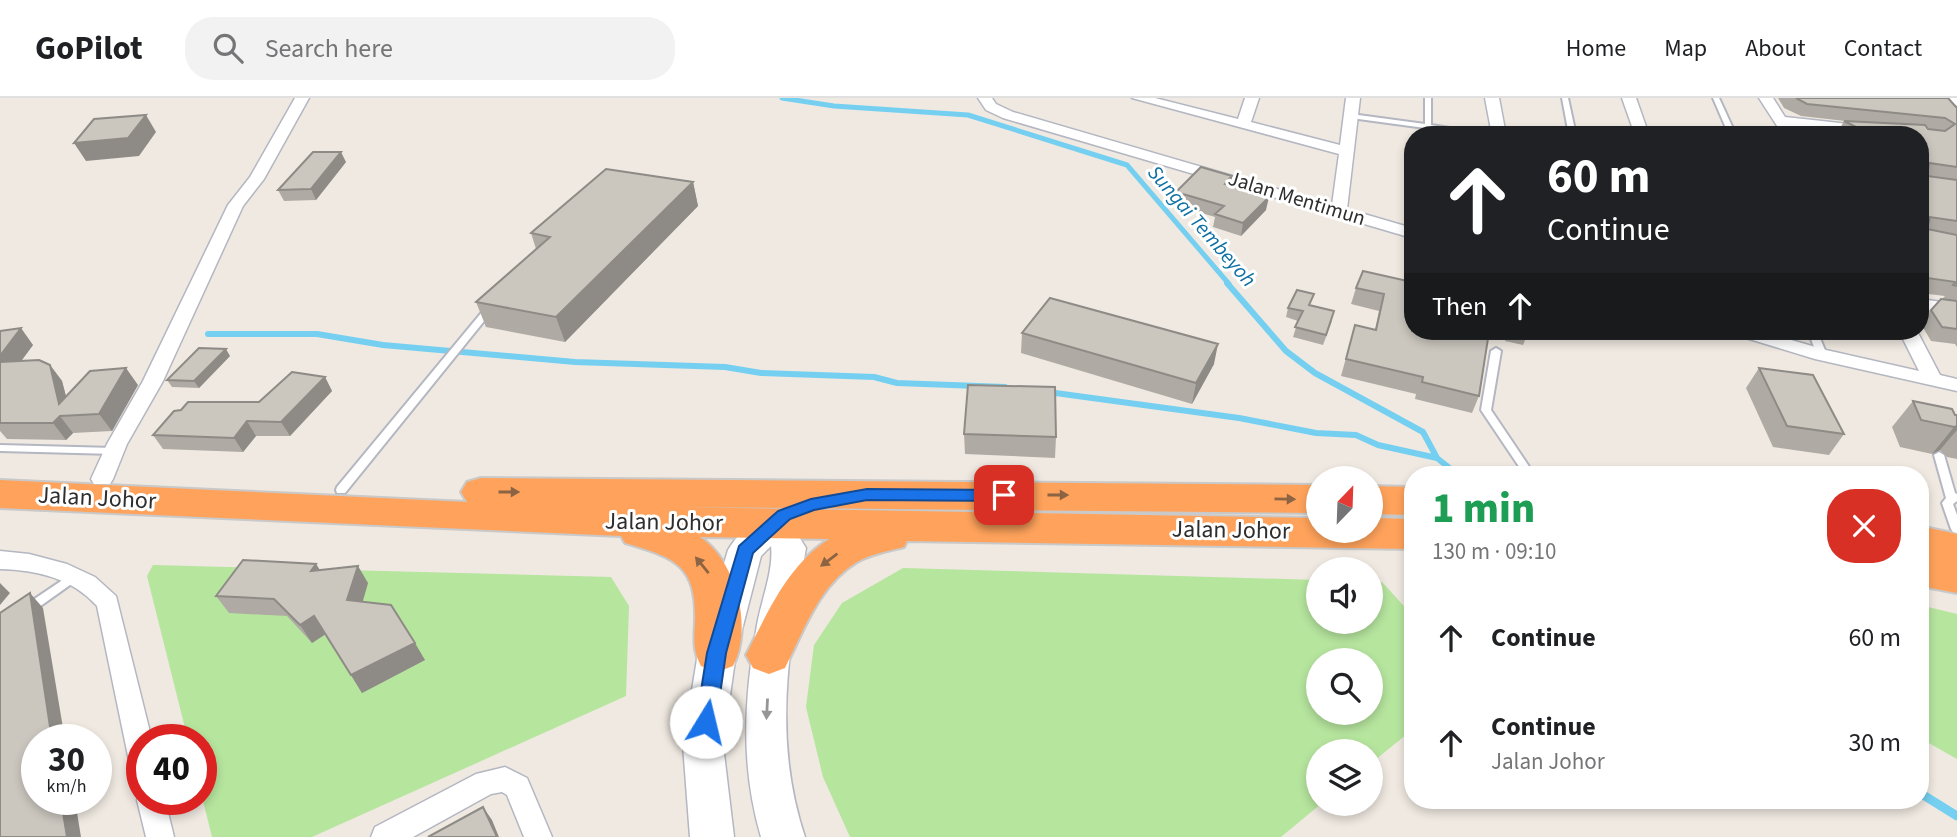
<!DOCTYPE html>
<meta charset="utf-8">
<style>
:root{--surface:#fff;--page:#f2f2f2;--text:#202124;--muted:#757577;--line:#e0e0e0}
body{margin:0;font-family:"Source Sans 3",sans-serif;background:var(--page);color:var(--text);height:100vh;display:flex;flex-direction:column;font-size:26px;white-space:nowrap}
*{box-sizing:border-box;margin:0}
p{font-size:23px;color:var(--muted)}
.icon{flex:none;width:38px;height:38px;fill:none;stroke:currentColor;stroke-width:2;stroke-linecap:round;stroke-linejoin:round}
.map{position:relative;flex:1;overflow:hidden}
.panel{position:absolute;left:1404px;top:368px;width:525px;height:343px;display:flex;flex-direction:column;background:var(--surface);border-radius:28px;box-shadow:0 4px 10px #0003}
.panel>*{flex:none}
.hud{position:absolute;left:1404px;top:28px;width:525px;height:214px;border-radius:28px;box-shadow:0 4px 10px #0003;background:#202124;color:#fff;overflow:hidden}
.needle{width:46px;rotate:23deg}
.controls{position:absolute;left:1306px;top:368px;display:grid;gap:14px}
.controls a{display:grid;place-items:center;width:77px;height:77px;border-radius:50%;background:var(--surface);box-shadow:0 4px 10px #0003;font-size:35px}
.speed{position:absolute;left:21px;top:626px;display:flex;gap:14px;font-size:35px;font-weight:700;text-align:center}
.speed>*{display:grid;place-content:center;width:91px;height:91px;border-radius:50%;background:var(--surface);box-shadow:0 4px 10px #0003;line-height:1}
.speed small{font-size:18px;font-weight:400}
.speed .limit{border:10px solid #d22;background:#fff;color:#111}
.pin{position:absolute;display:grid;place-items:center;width:60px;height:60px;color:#fff;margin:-30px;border-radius:14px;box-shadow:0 4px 10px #0006}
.me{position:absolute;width:77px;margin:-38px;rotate:9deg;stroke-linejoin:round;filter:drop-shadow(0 0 5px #0008)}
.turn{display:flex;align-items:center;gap:24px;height:147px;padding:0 28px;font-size:32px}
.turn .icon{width:91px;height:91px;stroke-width:2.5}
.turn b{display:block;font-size:49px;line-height:60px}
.then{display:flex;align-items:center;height:66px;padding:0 28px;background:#0003;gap:14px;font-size:26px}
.round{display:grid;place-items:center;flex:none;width:74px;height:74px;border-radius:28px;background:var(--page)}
.head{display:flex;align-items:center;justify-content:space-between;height:119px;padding:0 28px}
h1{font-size:42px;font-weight:800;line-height:52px;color:#1e9e55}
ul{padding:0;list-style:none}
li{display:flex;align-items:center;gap:21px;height:105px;padding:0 28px}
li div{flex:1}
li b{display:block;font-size:26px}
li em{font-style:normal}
header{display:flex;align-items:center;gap:42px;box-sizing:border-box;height:98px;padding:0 35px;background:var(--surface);border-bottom:2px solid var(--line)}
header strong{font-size:33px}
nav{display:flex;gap:38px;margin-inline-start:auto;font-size:24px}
.search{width:490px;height:63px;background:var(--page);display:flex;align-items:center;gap:18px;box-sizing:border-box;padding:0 24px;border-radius:28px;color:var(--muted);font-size:26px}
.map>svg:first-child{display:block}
</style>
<header>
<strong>GoPilot</strong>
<div class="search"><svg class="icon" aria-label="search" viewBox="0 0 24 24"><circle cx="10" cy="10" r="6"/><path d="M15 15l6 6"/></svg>Search here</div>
<nav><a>Home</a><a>Map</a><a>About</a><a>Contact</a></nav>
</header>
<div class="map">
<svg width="1957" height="739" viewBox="0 0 1957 739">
<rect width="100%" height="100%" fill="#efe9e1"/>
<path fill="#b6e59e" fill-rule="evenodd" d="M153 467 611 479 629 508 626 598 312 739H212L201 695V642H188L147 478Z
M903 470 1318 482V523H1370V484H1382L1412 517V632L1370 666V653H1318V705H1322L1281 739H850L823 679 806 609 814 547 842 505ZM1318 562H1370V614H1318Z
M1920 507 1957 516V661L1920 640Z"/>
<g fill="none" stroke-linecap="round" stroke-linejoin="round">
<path stroke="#75cff0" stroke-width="5" d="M782 0 834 8 968 17 1127 67 1229 186"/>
<path stroke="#75cff0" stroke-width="6" d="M1227 185 1286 253 1315 275 1423 334 1437 360 1457 376
M208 236H317L383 247 575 264 725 269 761 275 874 279 897 285 1005 289
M1048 294 1239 320 1316 335 1356 337 1378 347 1437 360"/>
<path stroke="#75cff0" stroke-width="9" d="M1920 695 1957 718"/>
<defs>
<path id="lane" d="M1425 0H1431V27L1493 37H1473L1431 31V37H1425V30L1351 20 1348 18 1351 16 1425 26Z
M1562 0H1568L1576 37H1569Z
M1713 0H1719L1736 37H1729Z
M490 207 494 210 493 212 345 395H337L336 392 337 389 487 208Z
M1808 233H1817L1827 257 1825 259 1822 260 1817 257Z
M1496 250 1501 253 1491 312 1534 376H1524L1481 312 1491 253Z
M0 347 114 350 119 353 114 356 0 353Z
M1939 354 1944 357 1955 395 1957 396V403L1953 406 1957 417V435L1953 434 1951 431 1942 405 1946 400 1934 357Z
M73 475 77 476 79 479 77 482 32 514 28 516 24 514 22 511 24 508Z"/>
<path id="street" d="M295 0H309L264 81 243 108 163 283 127 346 113 381 110 386H94L91 381 107 346 143 283 228 107 250 79Z
M978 0H992L996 6 1013 14 1332 107 1339 56 1132 0H1155L1238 21 1245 0H1259L1251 24 1340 47 1346 0H1360L1347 111 1412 130V140L1003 20 986 12Z
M1485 0H1499L1506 37H1492Z
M1622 0H1636L1649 37H1635Z
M1759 0H1773L1785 19 1913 33 1918 34 1920 37H1872L1791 28 1795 37H1783Z
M1946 0H1957V8Z
M1920 201 1957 206V216L1920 211Z
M1733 233H1760L1826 252 1919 273 1899 233H1917L1940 277 1957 281V293L1815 261 1736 237Z
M0 453 29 456 67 466 95 479 116 498 152 642H142V670L132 666 128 658 97 508C72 480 37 472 0 471Z
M505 669 527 680 552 739H524L507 697 502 694 491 696 413 739H371L375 729 476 676Z
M141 693 142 702H165L174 739H146L137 702Z"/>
<path id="secondary" d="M774 414 786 418 806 450C789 550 772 640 805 739H761C740 667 744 600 757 527 761 503 774 472 771 448L761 458 736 555 723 647 734 739H690L683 647 698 555 728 452C737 436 756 419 774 414Z"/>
<path id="highway" d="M481 380 1318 387V415L679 409 1318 420V432H1370V420L1412 421V451L907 443 904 449C888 453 871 456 857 464 819 487 804 532 785 570L769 576 753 570 746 557C768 514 787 468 829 441L700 439C737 464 753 529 733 568L717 574 701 568C693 553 694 542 695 525 697 466 675 460 625 445L621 438 0 410V382L467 404 461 394 467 384Z
M1370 388 1412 389V417L1370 416Z
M1920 428 1957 436V495L1920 488Z"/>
</defs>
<use href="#lane" stroke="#b4b7c1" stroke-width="4"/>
<use href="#street" stroke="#b4b7c1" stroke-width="3"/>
<use href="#secondary" stroke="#b4b7c1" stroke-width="3"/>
<use href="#highway" stroke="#c9c9c9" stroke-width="4"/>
<use href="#lane" fill="#fff" fill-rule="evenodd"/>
<use href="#street" fill="#fff" fill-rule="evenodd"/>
<use href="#secondary" fill="#fff" fill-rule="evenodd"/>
<use href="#highway" fill="#ffa35c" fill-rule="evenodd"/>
</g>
<path fill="#afaba4" d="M1778 0H1948L1957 10V249L1955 246 1931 243 1921 226 1931 212 1945 198 1920 195V37H1839L1837 36 1844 23 1854 24 1801 18 1784 10Z
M346 64 316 102 284 103 278 92Z
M1232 78 1231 88 1266 112 1241 138 1213 129 1215 119 1174 107 1176 94Z
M693 84 698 108 565 244 486 229 476 204 536 151 531 135Z
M1412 184 1479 298 1472 315 1415 301 1416 296 1341 278 1355 227 1375 232 1379 213 1351 206 1356 190Z
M1311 208 1332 223 1323 247 1293 239 1298 223 1286 219 1288 210Z
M0 233 33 247 21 263 50 267 62 283 66 298 138 287 112 333 73 335 66 342 7 341 0 333Z
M1507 233H1529L1523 247 1505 243Z
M1022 235 1214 266 1192 306 1021 255Z
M230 258 199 290 172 289 167 282Z
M1759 270 1844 336 1829 357 1773 349 1746 290Z
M325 279 332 293 290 338H256L243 354 163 351 153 337 181 312 259 304Z
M1913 303 1957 317V361L1947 359 1940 352 1932 356 1900 349 1892 329Z
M964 336 1056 339 1055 360 965 356Z
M316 466 320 472 368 485 362 504 425 562 362 595 325 536 312 545 287 518 229 515 216 498Z"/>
<path fill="#8e8b86" d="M146 17 156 34 139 58 86 63 74 45Z
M341 54 346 64 316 102 311 91Z
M1232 78 1230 91 1225 86Z
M693 84 698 108 565 244 556 219Z
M1269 99 1266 112 1241 138 1243 125Z
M21 230 33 247 8 281 0 270V258Z
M1218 246 1214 266 1192 306 1196 285Z
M226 251 230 258 199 290 194 283Z
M50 267 62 283 71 318 59 306Z
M126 270 138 287 112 333 99 316Z
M325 279 332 293 290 338 281 324Z
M60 318 73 335 66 342 53 325Z
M247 323 256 338 243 354 234 340Z
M1957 328V332L1940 352 1932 356 1954 329Z
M316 466 327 484 311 473Z
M358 468 368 485 358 520 347 502Z
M0 485 10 495 0 507Z
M30 495 43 510 65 642H52Z
M314 518 326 536 312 545 300 527Z
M415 545 425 562 362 595 351 577Z
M61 702H75L81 739H67Z
M483 709 492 722 499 739H497Z"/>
<path fill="#cbc7bf" stroke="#8e8b86" stroke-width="2" d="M1796 0H1948L1957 10V69L1929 65 1927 78 1957 82V123L1930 119 1927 131 1957 137V188L1953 187 1956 184 1920 179V37H1872L1844 23 1925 27 1928 31 1945 33 1955 26 1945 20 1807 6Z
M146 17 128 40 74 45 94 21Z
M1803 35 1822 37H1807Z
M313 54H341L311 91 278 92Z
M1201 69 1232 78 1225 86 1269 99 1243 125 1215 116 1224 108 1176 94Z
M606 71 693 84 556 219 476 204 550 139 531 135Z
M1363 173 1412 184V233H1483L1489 234 1479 298 1422 284 1423 279 1346 261 1355 227 1376 232 1384 196 1356 190Z
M1297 192 1314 196 1309 207 1334 213 1326 237 1295 229 1303 213 1288 210Z
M1050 200 1218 246 1196 285 1022 235Z
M1941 201 1957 203V231L1942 229 1931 212Z
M21 230 0 258V233Z
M199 250 226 251 194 283 167 282Z
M39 262 50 267 59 306 90 273 126 270 99 316 60 318 53 325H0V264Z
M1759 270 1813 277 1844 336 1787 328Z
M292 274 325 279 281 324 247 323 234 340 153 337 174 313 181 312 188 304H259Z
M968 287 1055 289 1056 339 964 336Z
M1913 303 1952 311 1955 317H1957V328L1954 329 1921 322Z
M243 462 316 466 311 473 358 468 347 502 391 507 415 545 351 577 314 518 300 527 274 501 216 498Z
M30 495 52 642H37V702H61L67 739H0V515Z
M483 709 497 739H428Z"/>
<defs><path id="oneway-solid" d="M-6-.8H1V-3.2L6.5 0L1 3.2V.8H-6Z" transform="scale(1.75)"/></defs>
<g fill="#8c6343">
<use href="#oneway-solid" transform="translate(509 394)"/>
<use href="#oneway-solid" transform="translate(1058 397)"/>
<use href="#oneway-solid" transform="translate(1285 401) rotate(1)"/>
<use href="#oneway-solid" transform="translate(829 462) rotate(143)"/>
<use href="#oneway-solid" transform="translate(702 467) rotate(-129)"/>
</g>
<use fill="#969696" href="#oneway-solid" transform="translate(767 611) rotate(93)"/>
<path fill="#1a73e8" stroke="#114b97" stroke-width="2" d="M867 391 1004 392 1012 397 1004 403 867 402 814 412 790 421 753 455 726 555 716 624 713 630 706 633 699 630 696 624 707 555 739 448 778 413 811 401Z"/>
<g text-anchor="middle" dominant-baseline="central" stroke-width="6" stroke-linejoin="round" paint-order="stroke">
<g font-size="21" fill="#2e2e2e" stroke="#fff">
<text transform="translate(1297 100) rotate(17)">Jalan Mentimun</text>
</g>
<g font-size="21" font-style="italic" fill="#0d6fa3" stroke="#fff">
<text transform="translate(1202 128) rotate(49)">Sungai Tembeyoh</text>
</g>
<g font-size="24" fill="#2e2e2e" stroke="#fff">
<text transform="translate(97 400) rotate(3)">Jalan Johor</text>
<text transform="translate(664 424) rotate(1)">Jalan Johor</text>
<text transform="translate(1231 432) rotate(1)">Jalan Johor</text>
</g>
</g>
</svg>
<div class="controls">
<a><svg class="needle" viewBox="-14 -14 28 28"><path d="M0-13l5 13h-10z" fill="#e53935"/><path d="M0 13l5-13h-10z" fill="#757577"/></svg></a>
<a><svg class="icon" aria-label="sound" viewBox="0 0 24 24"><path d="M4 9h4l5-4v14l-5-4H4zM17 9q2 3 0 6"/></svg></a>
<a><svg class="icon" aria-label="search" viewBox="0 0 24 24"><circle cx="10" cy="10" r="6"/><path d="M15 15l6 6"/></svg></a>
<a><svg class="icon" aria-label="layers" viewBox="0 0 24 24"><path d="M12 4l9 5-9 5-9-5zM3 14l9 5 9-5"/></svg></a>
</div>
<div class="speed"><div>30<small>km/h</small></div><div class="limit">40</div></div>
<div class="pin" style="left:1004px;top:397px;background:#d93025"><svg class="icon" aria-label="arrive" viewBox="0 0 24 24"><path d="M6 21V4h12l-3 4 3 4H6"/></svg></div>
<svg class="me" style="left:706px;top:624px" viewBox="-20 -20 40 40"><circle r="19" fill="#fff"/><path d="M0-13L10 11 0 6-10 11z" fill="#1a73e8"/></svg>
<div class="hud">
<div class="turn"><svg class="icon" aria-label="ahead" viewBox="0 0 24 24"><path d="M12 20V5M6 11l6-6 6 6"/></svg><div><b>60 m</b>Continue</div></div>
<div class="then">Then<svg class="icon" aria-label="ahead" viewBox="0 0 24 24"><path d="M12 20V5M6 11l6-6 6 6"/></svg></div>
</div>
<section class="panel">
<div class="head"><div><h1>1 min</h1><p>130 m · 09:10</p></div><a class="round" style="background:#d93025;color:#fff"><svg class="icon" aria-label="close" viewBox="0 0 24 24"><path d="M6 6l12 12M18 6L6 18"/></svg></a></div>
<ul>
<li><svg class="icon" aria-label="ahead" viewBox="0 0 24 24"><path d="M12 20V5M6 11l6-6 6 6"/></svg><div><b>Continue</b></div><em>60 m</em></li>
<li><svg class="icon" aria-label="ahead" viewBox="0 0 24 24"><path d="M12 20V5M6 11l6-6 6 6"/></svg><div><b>Continue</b><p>Jalan Johor</p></div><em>30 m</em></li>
</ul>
</section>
</div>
